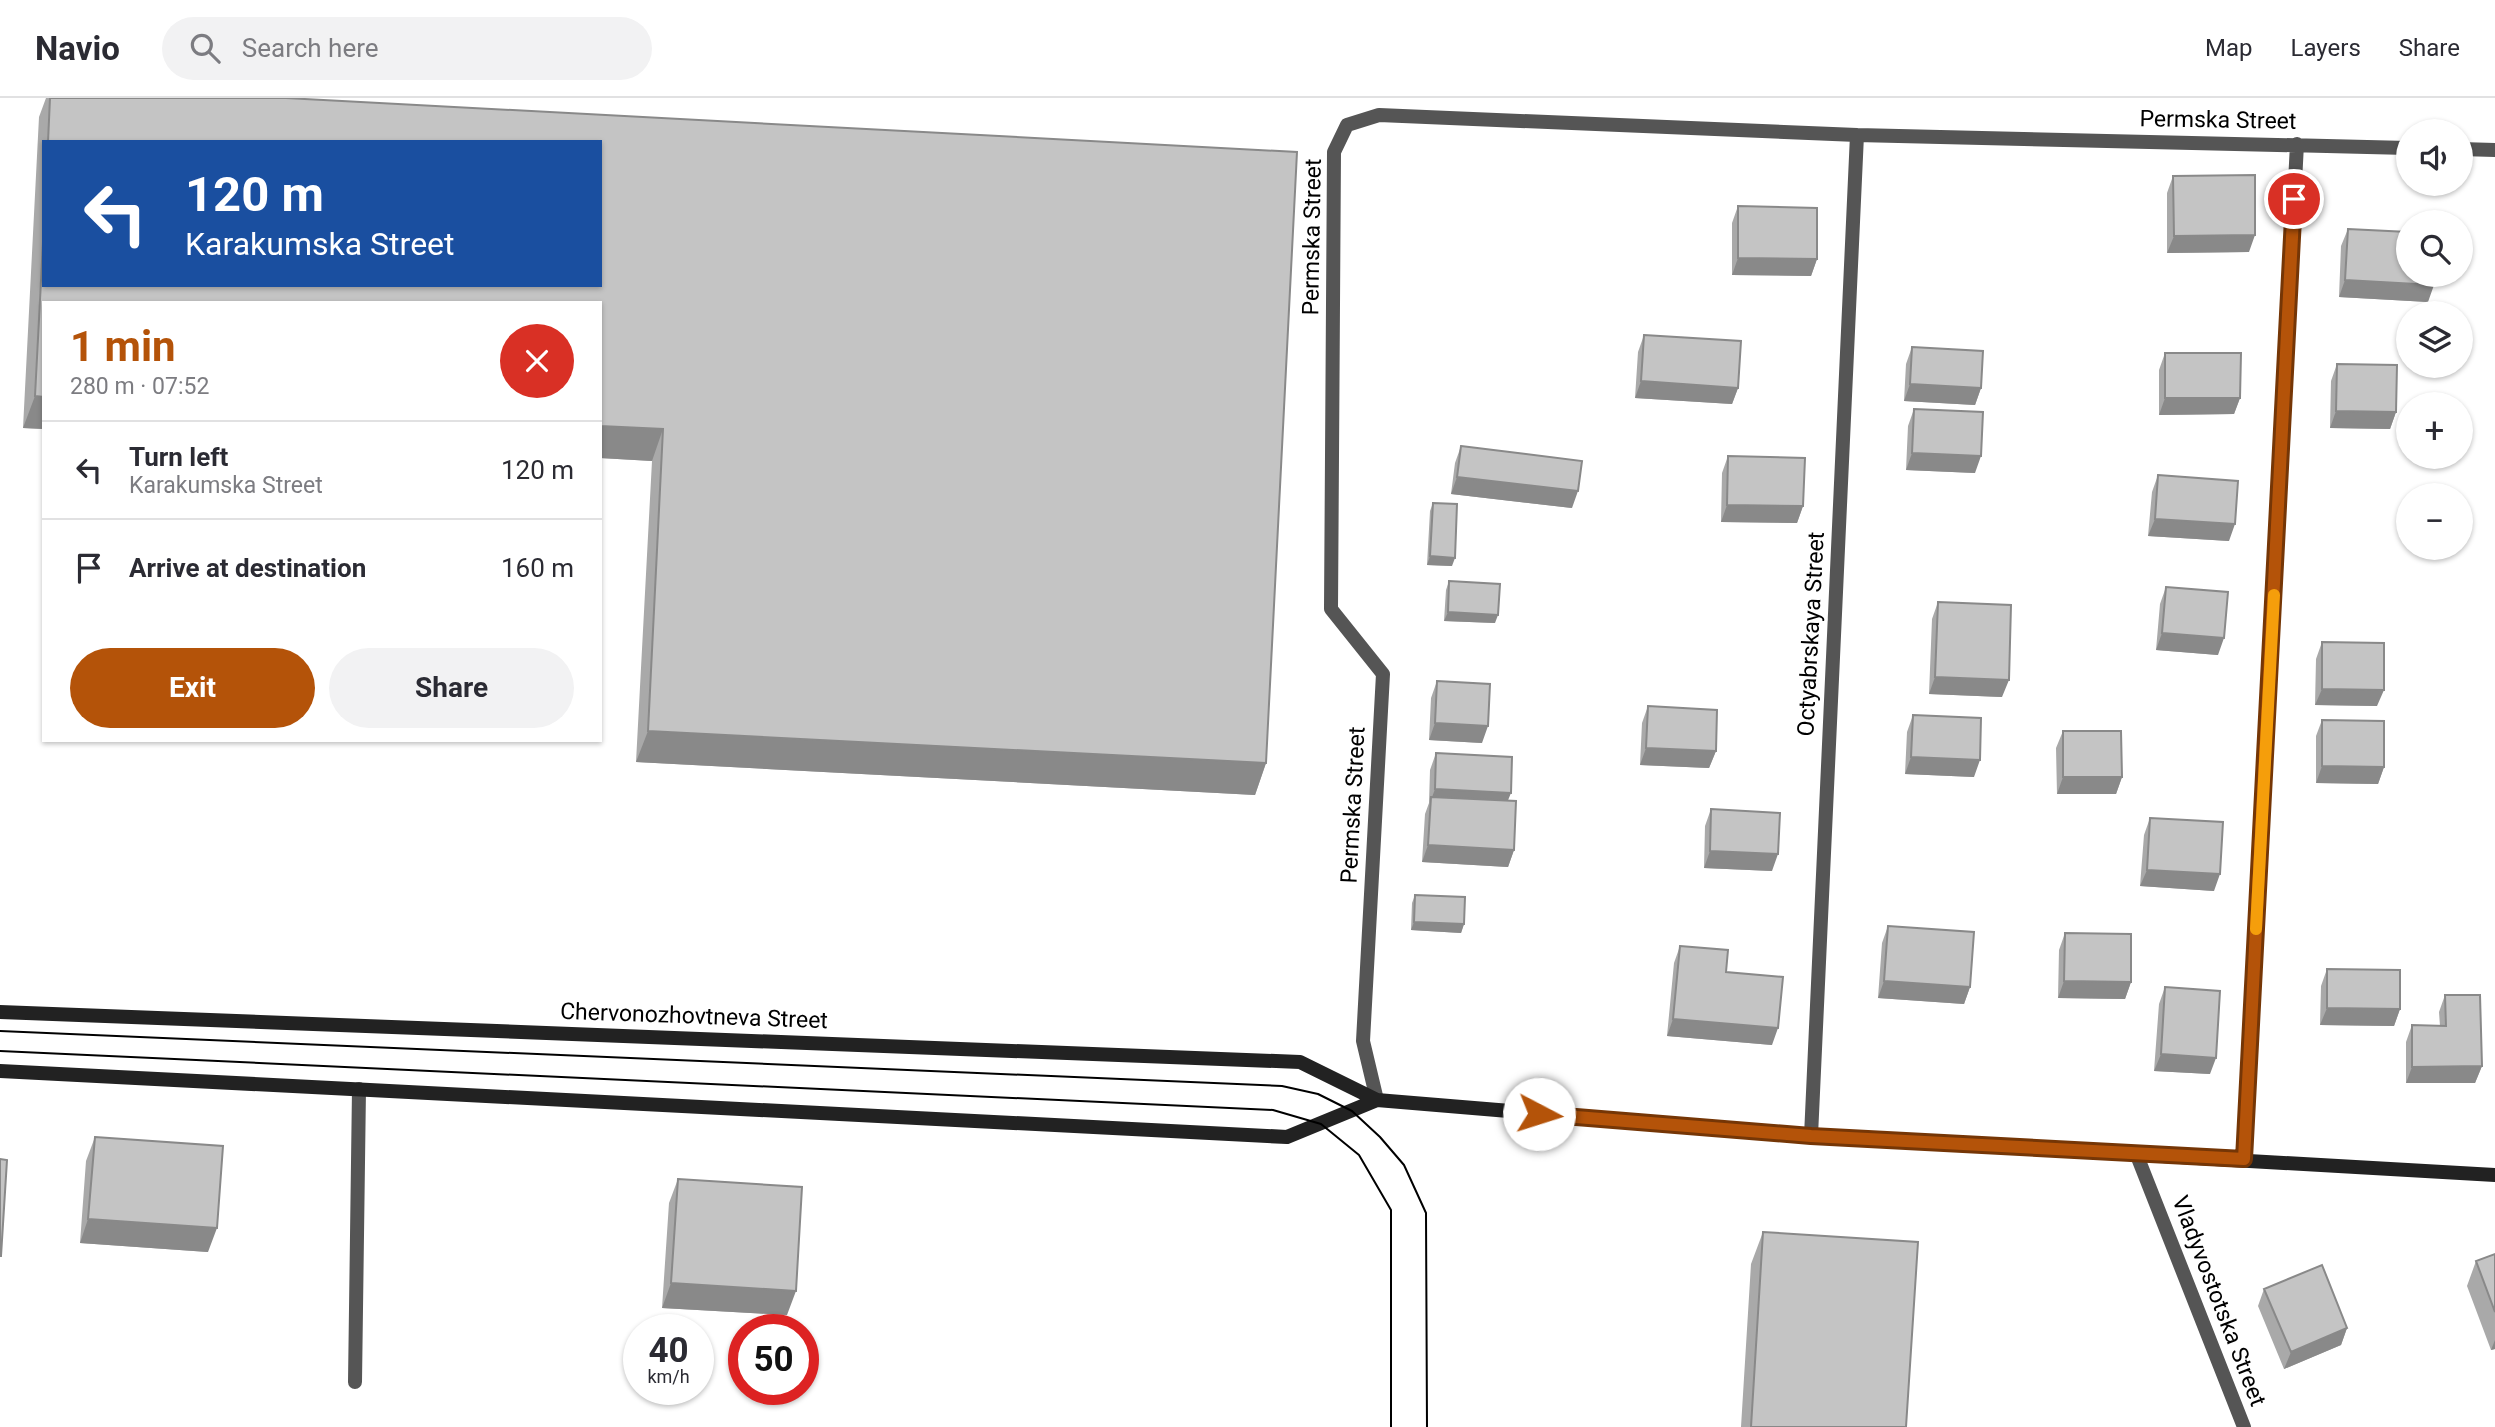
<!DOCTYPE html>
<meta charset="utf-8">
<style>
:root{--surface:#fff;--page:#f2f2f3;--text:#2b2b33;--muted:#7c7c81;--line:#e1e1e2;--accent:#b45309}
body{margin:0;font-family:Roboto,sans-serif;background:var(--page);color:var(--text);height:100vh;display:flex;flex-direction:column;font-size:26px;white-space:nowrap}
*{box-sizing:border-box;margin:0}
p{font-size:23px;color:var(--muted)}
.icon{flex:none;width:38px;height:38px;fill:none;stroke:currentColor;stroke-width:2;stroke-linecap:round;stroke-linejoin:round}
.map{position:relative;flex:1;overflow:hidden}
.details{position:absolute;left:42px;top:203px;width:560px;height:441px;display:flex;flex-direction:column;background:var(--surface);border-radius:0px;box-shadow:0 2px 5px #0004}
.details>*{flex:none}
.hud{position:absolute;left:42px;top:42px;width:560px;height:147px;border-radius:0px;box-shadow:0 2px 5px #0004;background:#1a4fa0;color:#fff;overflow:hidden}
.controls{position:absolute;left:2396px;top:21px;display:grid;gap:14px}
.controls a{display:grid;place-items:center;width:77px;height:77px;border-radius:50%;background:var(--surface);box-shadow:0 2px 5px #0004;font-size:35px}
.speed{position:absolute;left:623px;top:1216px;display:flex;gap:14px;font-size:35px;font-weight:700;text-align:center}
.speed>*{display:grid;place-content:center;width:91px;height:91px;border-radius:50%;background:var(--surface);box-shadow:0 2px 5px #0004;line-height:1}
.speed small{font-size:18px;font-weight:400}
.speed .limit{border:10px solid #d22;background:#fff;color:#111}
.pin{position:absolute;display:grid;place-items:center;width:60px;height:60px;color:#fff;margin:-30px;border:4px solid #fff;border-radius:50%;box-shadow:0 2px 7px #0007}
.me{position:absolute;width:77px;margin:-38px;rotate:95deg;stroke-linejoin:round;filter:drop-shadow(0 0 5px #0008)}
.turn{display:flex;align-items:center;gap:24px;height:147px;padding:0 28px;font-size:32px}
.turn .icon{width:91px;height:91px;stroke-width:2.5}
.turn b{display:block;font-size:49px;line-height:60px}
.round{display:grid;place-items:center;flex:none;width:74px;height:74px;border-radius:37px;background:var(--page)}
.overview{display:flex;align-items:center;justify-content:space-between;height:119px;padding:0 28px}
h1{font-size:42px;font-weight:700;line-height:52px;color:var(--accent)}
.primary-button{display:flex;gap:14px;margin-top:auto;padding:14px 28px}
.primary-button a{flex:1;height:80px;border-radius:42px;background:var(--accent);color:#fff;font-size:28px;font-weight:700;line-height:80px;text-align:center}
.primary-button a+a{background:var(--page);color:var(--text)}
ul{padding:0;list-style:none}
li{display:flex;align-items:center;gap:21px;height:98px;padding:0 28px;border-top:2px solid var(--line)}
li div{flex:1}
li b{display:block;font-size:26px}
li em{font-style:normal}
header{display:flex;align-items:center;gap:42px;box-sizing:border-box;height:98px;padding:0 35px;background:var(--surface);border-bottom:2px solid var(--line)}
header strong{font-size:33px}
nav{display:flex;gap:38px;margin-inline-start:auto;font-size:24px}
.search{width:490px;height:63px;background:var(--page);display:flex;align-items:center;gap:18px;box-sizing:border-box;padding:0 24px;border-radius:38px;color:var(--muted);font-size:26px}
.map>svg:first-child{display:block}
</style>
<header>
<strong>Navio</strong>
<div class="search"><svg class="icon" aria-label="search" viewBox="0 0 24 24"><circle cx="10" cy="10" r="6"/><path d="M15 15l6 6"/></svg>Search here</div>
<nav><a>Map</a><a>Layers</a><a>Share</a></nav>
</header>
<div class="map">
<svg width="2495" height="1329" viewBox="0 0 2495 1329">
<rect width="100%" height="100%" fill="#fff"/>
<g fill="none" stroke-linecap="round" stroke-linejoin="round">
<path stroke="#555" stroke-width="14" d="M355 1284 359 991"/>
<path stroke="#555" stroke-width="14" d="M2460 51 2495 52
M1377 1002 1363 943 1383 576 1331 511 1334 54 1347 27 1379 17 1857 37 2408 50
M1811 1038 1857 37
M2136 1055 2244 1329
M2244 1061 2297 46"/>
<path stroke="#222" stroke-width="14" d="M0 914 1300 964 1377 1002 1811 1038 2495 1077
M0 973 1287 1039 1377 1002"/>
<path stroke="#000" stroke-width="2" d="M0 933 1282 988 1318 996 1352 1013 1380 1039 1404 1067 1426 1115 1427 1329
M0 953 1273 1012 1321 1026 1359 1057 1391 1112V1329"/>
</g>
<path fill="#a9a9a9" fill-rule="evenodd" d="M46 0H286L1297 54 1266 665 1255 697 636 664 652 363 600 360V205H44V331L23 330 39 19ZM44 44H600V187H44Z
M2173 78 2249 154 2167 155V95Z
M1738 108 1817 161 1811 178 1732 177V125Z
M2348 131 2428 204 2339 199 2341 148Z
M1644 237 1738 290 1732 306 1635 300 1638 254Z
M1912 249 1981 290 1975 307 1904 303 1906 266Z
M2165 255 2240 300 2234 316 2159 317V272Z
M2337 266 2396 314 2390 331 2330 330 2331 283Z
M1914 311 1975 375 1906 372 1908 328Z
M1461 348 1572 410 1451 396 1455 365Z
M1728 358 1803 408 1797 425 1721 424 1722 375Z
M2158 377 2229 443 2148 438 2152 394Z
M1433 405 1452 468 1427 467 1430 413Z
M1449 483 1495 525 1444 523 1446 492Z
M2166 489 2218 557 2156 552 2160 506Z
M1938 504 2002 599 1929 596 1932 521Z
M2322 544 2377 608 2315 607 2316 561Z
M1437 583 1482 645 1429 642 1431 600Z
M1648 608 1716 653 1709 670 1640 667 1642 625Z
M1913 617 1974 679 1905 676 1907 634Z
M2322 622 2384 669 2378 686 2316 685V638Z
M2063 633 2122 679 2116 696H2057L2056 650Z
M1436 655 1508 703 1514 752 1508 769 1422 764 1425 716 1429 705 1430 672Z
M1711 711 1772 773 1704 770 1705 728Z
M2150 720 2214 793 2140 788 2144 737Z
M1415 797 1464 826 1461 835 1411 832 1412 805Z
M1888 828 1970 889 1964 906 1878 900 1882 845Z
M2065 835 2131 884 2125 901 2058 900 2059 852Z
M1680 848 1726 874 1772 947 1667 938 1674 865Z
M2327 871 2400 911 2394 928 2320 927 2321 888Z
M2165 889 2210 976 2154 973 2159 906Z
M2445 897 2482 968 2475 985H2406V944L2412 927 2440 928 2439 914Z
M95 1039 208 1154 80 1145 86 1063Z
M678 1081 787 1217 662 1210 669 1105Z
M1763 1134 1906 1329H1741L1751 1166Z
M2495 1156V1251L2491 1252 2467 1188 2476 1163Z
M2264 1191 2347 1230 2341 1247 2284 1271 2258 1208Z"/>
<path fill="#898989" d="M2255 137 2249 154 2167 155 2174 138Z
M1738 160 1817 161 1811 178 1732 177Z
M2345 182 2434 187 2428 204 2339 199Z
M1641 283 1738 290 1732 306 1635 300Z
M1910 286 1981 290 1975 307 1904 303Z
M35 298 44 299V331L23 330Z
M2165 300H2240L2234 316 2159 317Z
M2336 313 2396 314 2390 331 2330 330Z
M600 328 663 331 652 363 600 360Z
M1912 355 1981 358 1975 375 1906 372Z
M1457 379 1578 393 1572 410 1451 396Z
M1727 407 1803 408 1797 425 1721 424Z
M2155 421 2235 426 2229 443 2148 438Z
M1430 458 1455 460 1452 468 1427 467Z
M1448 514 1498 517 1495 525 1444 523Z
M2162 535 2224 540 2218 557 2156 552Z
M1935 579 2009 582 2002 599 1929 596Z
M2322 591 2384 592 2377 608 2315 607Z
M1435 625 1488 628 1482 645 1429 642Z
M648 633 1266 665 1255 697 636 664Z
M1646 650 1716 653 1709 670 1640 667Z
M1911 659 1980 662 1974 679 1905 676Z
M2322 668 2384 669 2378 686 2316 685Z
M2063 679H2122L2116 696H2057Z
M1435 691 1511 695 1504 712 1431 702Z
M1428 747 1514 752 1508 769 1422 764Z
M1710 753 1778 756 1772 773 1704 770Z
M2147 772 2220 776 2214 793 2140 788Z
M1414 824 1464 826 1461 835 1411 832Z
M1884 883 1970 889 1964 906 1878 900Z
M2064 883 2131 884 2125 901 2058 900Z
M2327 910 2400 911 2394 928 2320 927Z
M1673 921 1778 930 1772 947 1667 938Z
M2161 956 2216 960 2210 976 2154 973Z
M2482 968 2475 985H2406L2412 969Z
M88 1121 217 1130 208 1154 80 1145Z
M671 1185 796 1193 787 1217 662 1210Z
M2347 1230 2341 1247 2284 1271 2291 1254Z
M2495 1242V1251L2491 1252Z"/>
<path fill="#c4c4c4" stroke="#898989" stroke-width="2" d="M50 0H286L1297 54 1266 665 648 633 663 331 600 328V205H44V299L35 298 44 125V187H600V44H48Z
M2255 77V137L2174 138 2173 78Z
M1738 108 1817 110V161L1738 160Z
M2348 131 2408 134V177H2434V187L2345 182Z
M1644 237 1741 243 1738 290 1641 283Z
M1912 249 1983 253 1981 290 1910 286Z
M2165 255H2241L2240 300H2165Z
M2337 266 2397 267 2396 314 2336 313Z
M1914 311 1983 314 1981 358 1912 355Z
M1461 348 1582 363 1578 393 1457 379Z
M1728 358 1805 360 1803 408 1727 407Z
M2158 377 2238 383 2235 426 2155 421Z
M1433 405 1457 406 1455 460 1430 458Z
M1449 483 1500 486 1498 517 1448 514Z
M2166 489 2228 494 2224 540 2162 535Z
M1938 504 2011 507 2009 582 1935 579Z
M2322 544 2384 545V592L2322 591Z
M1437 583 1490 586 1488 628 1435 625Z
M1648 608 1717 612 1716 653 1646 650Z
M1913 617 1981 620 1980 662 1911 659Z
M2322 622 2384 623V669L2322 668Z
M2063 633H2121L2122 679H2063Z
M1436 655 1512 659 1511 695 1435 691Z
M1431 699 1516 703 1514 752 1428 747Z
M1711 711 1780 715 1778 756 1710 753Z
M2150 720 2223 724 2220 776 2147 772Z
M1415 797 1465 799 1464 826 1414 824Z
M1888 828 1974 834 1970 889 1884 883Z
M2065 835 2131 836V884L2064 883Z
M1680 848 1728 852 1726 874 1783 879 1778 930 1673 921Z
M2327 871 2400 872V911L2327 910Z
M2165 889 2220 893 2216 960 2161 956Z
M2445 897H2480L2482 968 2412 969V927L2446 928Z
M95 1039 223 1048 217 1130 88 1121Z
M0 1061 7 1062 1 1158H0Z
M678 1081 802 1089 796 1193 671 1185Z
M1763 1134 1918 1144 1906 1329H1751Z
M2495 1156V1214L2476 1163Z
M2322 1167 2347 1230 2291 1254 2264 1191Z"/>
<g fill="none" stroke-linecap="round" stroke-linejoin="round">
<defs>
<path id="route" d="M1539 1016 1811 1038 2244 1061 2294 101"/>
</defs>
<use href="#route" stroke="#753606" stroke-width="18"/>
<use href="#route" stroke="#b45309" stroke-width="12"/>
<path stroke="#f59e0b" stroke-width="12" d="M2256 831 2274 497"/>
</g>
<g text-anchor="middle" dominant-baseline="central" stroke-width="6" stroke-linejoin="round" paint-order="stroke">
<g font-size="23" fill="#000" stroke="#fff">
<text transform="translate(2218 22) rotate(1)">Permska Street</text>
<text transform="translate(1312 139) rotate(-89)">Permska Street</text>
<text transform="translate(1811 536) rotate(-87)">Octyabrskaya Street</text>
<text transform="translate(1353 707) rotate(-87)">Permska Street</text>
<text transform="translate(694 918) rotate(2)">Chervonozhovtneva Street</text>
<text transform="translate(2219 1203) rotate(69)">Vladyvostotska Street</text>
</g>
</g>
</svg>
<div class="controls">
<a><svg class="icon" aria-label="sound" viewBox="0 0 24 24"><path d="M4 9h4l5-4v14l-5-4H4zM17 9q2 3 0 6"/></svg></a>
<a><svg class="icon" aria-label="search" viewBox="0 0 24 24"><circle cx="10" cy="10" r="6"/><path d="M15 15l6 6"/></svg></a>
<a><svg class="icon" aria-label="layers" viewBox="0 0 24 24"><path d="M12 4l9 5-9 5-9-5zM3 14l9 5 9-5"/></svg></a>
<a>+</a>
<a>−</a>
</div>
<div class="speed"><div>40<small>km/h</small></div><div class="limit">50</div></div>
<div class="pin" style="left:2294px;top:101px;background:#d93025"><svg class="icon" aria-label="arrive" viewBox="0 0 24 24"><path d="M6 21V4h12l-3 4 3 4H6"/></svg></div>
<svg class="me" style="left:1539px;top:1016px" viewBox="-20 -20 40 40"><circle r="19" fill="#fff"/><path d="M0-13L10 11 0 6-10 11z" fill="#b45309"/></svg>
<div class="hud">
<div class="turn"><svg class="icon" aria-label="left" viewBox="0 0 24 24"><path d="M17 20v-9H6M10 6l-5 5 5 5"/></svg><div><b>120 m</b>Karakumska Street</div></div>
</div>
<section class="details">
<div class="overview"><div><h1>1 min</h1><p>280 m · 07:52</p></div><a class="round" style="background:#d93025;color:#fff"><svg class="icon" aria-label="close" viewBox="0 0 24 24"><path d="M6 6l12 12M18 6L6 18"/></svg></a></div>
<ul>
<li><svg class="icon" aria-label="left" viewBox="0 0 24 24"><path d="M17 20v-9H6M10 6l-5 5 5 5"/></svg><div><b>Turn left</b><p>Karakumska Street</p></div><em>120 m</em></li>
<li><svg class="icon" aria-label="arrive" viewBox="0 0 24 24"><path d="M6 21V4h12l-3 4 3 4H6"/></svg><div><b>Arrive at destination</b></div><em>160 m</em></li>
</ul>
<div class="primary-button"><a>Exit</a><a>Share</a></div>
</section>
</div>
